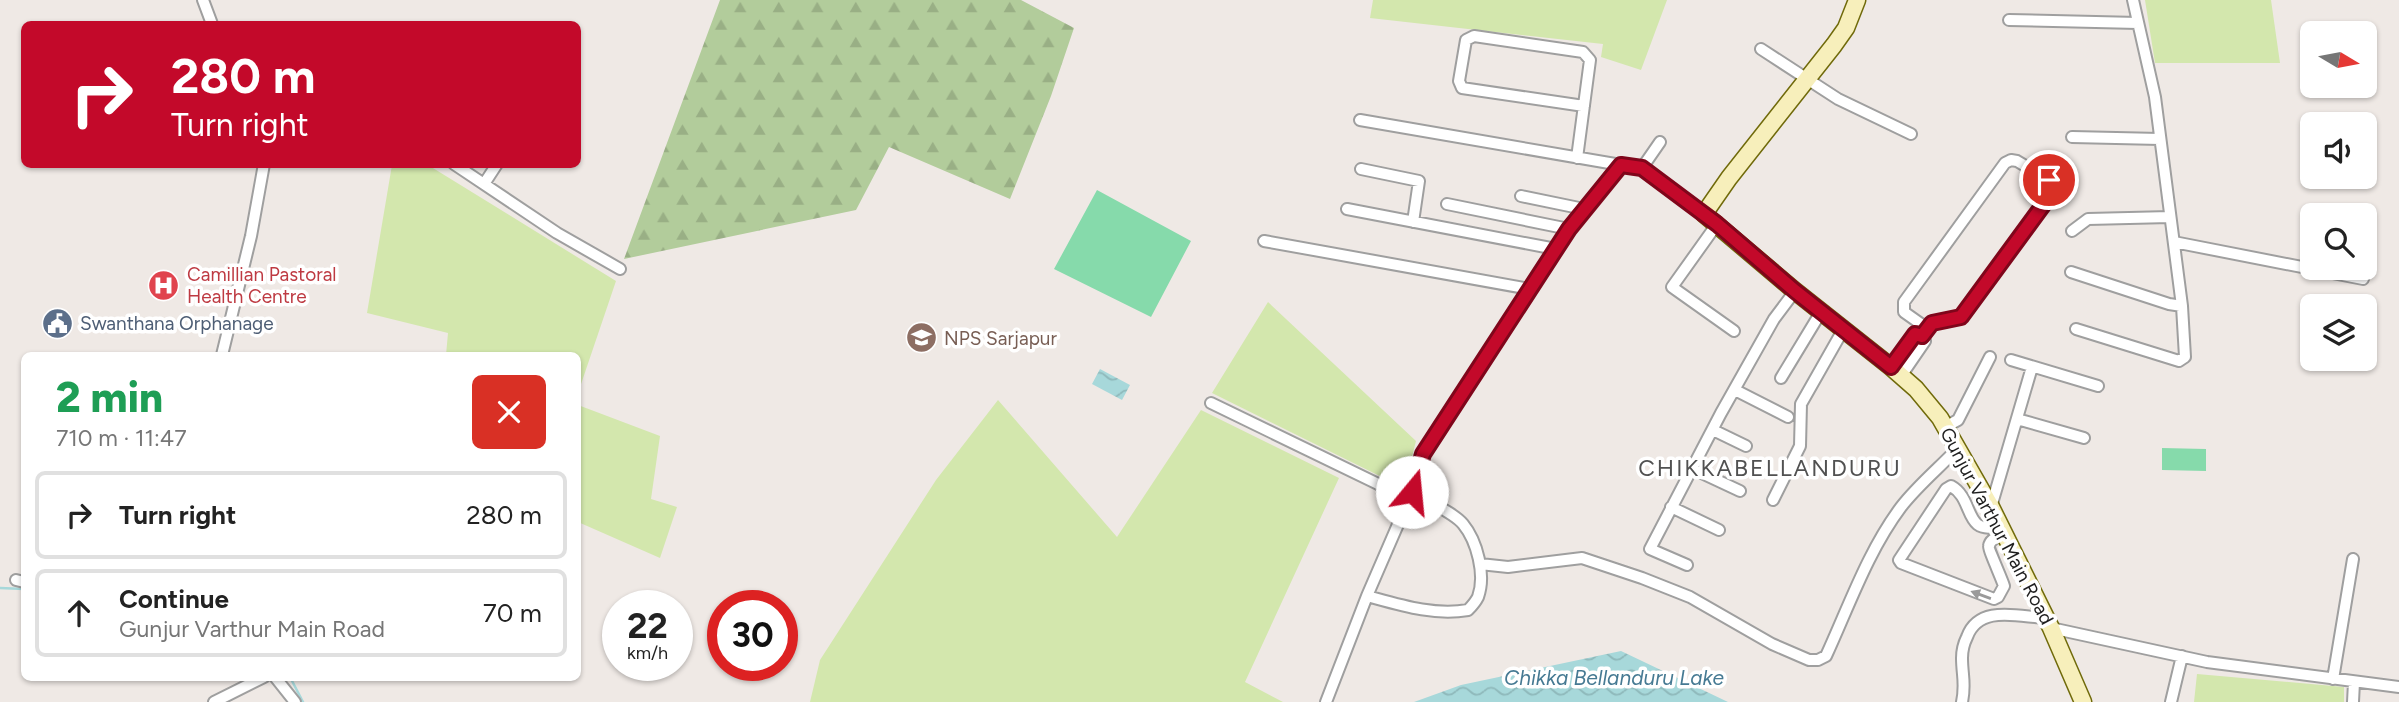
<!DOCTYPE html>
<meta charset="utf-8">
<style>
:root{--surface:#fff;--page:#f6f6f6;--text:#222;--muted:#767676;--line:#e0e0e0}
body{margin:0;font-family:Figtree,sans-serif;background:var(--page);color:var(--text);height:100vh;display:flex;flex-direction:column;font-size:26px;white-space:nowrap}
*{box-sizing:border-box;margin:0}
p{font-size:23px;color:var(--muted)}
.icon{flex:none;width:38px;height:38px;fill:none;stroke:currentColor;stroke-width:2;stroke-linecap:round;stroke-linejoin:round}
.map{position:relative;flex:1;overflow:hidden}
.details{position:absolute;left:21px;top:352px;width:560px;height:329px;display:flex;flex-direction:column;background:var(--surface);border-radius:10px;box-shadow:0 2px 5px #0004}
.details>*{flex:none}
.hud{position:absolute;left:21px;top:21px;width:560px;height:147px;border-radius:10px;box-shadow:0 2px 5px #0004;background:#c3092a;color:#fff;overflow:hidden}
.needle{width:46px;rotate:100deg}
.tools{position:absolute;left:2300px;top:21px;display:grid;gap:14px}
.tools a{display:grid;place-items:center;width:77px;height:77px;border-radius:10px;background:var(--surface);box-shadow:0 2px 5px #0004;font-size:35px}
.speed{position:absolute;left:602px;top:590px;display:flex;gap:14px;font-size:35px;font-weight:700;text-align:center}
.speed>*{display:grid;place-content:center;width:91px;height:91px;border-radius:50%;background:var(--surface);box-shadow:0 2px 5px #0004;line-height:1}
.speed small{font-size:18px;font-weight:400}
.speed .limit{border:10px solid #d22;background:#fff;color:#111}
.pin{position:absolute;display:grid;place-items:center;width:60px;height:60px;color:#fff;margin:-30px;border:4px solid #fff;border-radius:50%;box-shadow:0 2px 7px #0007}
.me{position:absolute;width:77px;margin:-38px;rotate:17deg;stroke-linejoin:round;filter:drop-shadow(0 0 5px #0008)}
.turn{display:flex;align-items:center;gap:24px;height:147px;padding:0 35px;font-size:32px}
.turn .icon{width:91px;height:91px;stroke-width:2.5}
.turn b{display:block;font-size:49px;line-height:60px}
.round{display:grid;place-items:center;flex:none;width:74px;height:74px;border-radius:10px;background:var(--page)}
.overview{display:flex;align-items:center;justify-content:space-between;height:119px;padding:0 35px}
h1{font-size:42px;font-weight:800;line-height:52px;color:#1e9e55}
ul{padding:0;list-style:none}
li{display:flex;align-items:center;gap:21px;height:88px;margin:0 14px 10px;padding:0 21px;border:4px solid var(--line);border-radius:10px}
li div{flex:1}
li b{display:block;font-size:26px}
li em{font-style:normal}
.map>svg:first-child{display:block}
</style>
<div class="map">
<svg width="2399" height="702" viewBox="0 0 2399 702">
<defs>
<pattern id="forest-firs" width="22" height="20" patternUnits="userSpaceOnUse" patternTransform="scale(1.75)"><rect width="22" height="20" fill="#b2cc9b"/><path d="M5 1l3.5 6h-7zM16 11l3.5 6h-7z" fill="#99af85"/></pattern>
<pattern id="water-waves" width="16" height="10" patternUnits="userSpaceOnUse" patternTransform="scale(1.75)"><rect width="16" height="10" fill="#a7d8da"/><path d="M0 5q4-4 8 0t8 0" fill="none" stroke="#8fb9bb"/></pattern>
</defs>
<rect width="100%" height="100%" fill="#efe9e5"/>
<path fill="#d3e7ad" d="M1373 0H1667L1641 70 1601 57 1603 44 1370 18Z
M2145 0H2271L2280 63H2155Z
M392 165H428L616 281 578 393V355H446L448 333 367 313Z
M1268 302 1416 441 1404 488 1212 393Z
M998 400 1117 537 1201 410 1339 478 1245 682 1283 702H810L820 660 936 480Z
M578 405 660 436 651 499 677 507 660 558 578 522Z
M2197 674 2344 687V702H2194Z"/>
<path fill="url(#forest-firs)" d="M720 0H1021L1074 28 1051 96 1010 199 889 147 856 210 624 259Z"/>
<path fill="#86daab" d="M1097 190 1191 241 1151 317 1054 269Z
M2162 448 2206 449V471L2162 470Z"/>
<path fill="url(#water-waves)" d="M1100 369 1130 385 1122 400 1092 384Z
M1621 651 1728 702H1414L1461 685Z"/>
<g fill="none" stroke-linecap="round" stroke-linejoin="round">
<path stroke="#a7d8da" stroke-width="2.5" d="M0 588 24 589
M290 677 303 702"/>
<defs>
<path id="street" d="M203 0 212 24
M2009 20 2138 23
M1761 49 1838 99 1911 134
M1360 120 1621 165
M2072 137 2160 139
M1577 158 1590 60 1583 52 1474 36 1466 40 1459 81 1462 88 1584 106
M2011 160 2017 161 2049 180 2052 193 1961 317 1932 323 1928 329 1904 312V302L2005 163Z
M454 164 557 233 620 269
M1642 168 1660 142
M1361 169 1419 181 1413 222
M484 184 497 164
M1521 196 1584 209
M1447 204 1569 229
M1347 209 1556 249
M1717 224 1672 287 1734 331
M2072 231 2088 219 2170 217
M1264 241 1530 289
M2174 242 2363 279
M2071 272 2169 304 2182 306
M2076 329 2179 361 2185 357 2182 306 2155 97 2133 0
M222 355 251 236 264 164
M2011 360 2098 386
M1891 367 1915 333 1922 336
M1901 376 1925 341 1922 336 1928 329
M1781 378 1821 312
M1735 390 1788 417
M1211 403 1409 499
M2017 419 2084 438
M1945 427 1958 420 1990 357
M1713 430 1746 446
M1693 469 1740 491
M1773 500 1800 446 1801 404 1843 330
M1671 507 1719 530
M1991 507 2032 367
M1999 526C1963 536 1975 499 1951 486L1946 489 1899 560 1901 563 1994 599 1998 597 2004 586C2002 579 1988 549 1989 546 1990 539 1998 537 2003 534
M1480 564 1508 567 1582 558 1642 578 1690 597 1772 644 1809 660H1818L1826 656C1849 606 1868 551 1901 507 1917 486 1939 468 1957 449
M1687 565 1650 549 1721 413 1774 319 1795 291
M16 580 24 582
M1367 596C1400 605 1434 616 1468 610 1472 606 1476 601 1478 597 1486 575 1477 541 1463 524 1453 512 1426 501 1412 492
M2051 628 2207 662 2399 687
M275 677 295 702
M2333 679 2353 559
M214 702 264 677
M1326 702 1367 596 1409 499 1423 454 1569 229 1621 165 1642 168 1704 214
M1962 702C1966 684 1962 675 1962 658 1962 651 1964 643 1967 637 1979 604 2019 617 2046 618
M2171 702 2182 656
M2353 702 2354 682"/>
<path id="secondary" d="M1857 0 1846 28 1834 45 1729 178 1704 214 1795 291 1891 367 1916 389 1940 418 1991 507 2051 628 2083 702"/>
</defs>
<use href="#street" stroke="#9f9f9f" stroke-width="14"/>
<use href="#secondary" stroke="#706a0a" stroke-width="19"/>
<use href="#street" stroke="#fff" stroke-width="10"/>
<use href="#secondary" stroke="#f7efbb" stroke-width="16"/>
</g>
<defs><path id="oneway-solid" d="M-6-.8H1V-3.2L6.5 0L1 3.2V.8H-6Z" transform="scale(1.75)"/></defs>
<use fill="#9a9a9a" href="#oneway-solid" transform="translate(1981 595) rotate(-160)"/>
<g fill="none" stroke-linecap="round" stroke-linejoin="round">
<defs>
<path id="route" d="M1412 492 1423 454 1569 229 1621 165 1642 168 1717 224 1795 291 1891 367 1915 334 1922 336 1932 323 1961 317 2052 193 2049 180"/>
</defs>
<use href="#route" stroke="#7f061b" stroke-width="18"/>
<use href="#route" stroke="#c3092a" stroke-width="12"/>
</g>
<defs>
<symbol id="hospital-disc" viewBox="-11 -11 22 22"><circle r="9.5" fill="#e0444e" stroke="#fff"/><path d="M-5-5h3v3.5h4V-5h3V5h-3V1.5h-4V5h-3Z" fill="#fff"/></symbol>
<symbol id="civic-disc" viewBox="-11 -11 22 22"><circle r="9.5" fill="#5c6f8a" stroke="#fff"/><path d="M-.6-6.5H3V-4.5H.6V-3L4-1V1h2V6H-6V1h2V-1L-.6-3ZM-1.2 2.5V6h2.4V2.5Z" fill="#fff"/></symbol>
<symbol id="school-disc" viewBox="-11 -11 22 22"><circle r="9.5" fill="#8d6e63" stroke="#fff"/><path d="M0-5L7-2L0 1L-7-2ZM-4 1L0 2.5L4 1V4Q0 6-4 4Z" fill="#fff"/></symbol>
</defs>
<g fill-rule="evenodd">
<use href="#hospital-disc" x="146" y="268" width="35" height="35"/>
<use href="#civic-disc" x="40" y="306" width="35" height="35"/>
<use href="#school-disc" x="904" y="320" width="35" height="35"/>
</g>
<g text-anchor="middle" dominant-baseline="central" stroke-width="7" stroke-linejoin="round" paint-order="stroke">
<g font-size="19" fill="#be3a42" stroke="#fff" text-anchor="start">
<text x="187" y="274">Camillian Pastoral<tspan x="187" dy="22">Health Centre</tspan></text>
</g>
<g font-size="19" fill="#4e5e75" stroke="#fff" text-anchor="start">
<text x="80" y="323">Swanthana Orphanage</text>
</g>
<g font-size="19" fill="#785e54" stroke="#fff" text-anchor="start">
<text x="944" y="338">NPS Sarjapur</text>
</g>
<g font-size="19" fill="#1e1e1e" stroke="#fff">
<text transform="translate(1997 526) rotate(62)">Gunjur Varthur Main Road</text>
</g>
<g font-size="21" font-style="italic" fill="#467a93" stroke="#fff">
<text x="1614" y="677">Chikka Bellanduru Lake</text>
</g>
<g font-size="23" letter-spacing="2" fill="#515151" stroke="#fff">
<text x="1770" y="468">CHIKKABELLANDURU</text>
</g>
</g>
</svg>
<div class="tools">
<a><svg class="needle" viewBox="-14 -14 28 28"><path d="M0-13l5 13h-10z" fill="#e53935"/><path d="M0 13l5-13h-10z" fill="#767676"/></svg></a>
<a><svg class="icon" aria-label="sound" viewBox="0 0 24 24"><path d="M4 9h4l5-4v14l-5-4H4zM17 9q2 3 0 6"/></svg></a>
<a><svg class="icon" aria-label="search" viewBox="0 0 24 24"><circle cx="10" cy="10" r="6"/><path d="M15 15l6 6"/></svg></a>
<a><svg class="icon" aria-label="layers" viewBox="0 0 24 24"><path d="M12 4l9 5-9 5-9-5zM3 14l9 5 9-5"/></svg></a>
</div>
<div class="speed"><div>22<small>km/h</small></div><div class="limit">30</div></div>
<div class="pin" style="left:2049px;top:180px;background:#d93025"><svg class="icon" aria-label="arrive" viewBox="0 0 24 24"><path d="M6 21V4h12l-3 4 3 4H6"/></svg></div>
<svg class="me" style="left:1412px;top:492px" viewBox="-20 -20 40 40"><circle r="19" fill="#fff"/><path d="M0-13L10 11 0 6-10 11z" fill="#c3092a"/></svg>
<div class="hud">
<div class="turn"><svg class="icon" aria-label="right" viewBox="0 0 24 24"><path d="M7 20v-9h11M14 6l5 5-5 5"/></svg><div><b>280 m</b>Turn right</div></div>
</div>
<section class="details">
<div class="overview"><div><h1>2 min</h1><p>710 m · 11:47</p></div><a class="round" style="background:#d93025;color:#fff"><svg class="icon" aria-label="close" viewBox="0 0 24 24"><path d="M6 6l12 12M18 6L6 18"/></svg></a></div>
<ul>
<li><svg class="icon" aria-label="right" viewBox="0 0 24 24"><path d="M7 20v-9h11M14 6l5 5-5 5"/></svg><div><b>Turn right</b></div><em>280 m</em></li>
<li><svg class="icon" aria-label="ahead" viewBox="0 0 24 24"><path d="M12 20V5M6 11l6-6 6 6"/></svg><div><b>Continue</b><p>Gunjur Varthur Main Road</p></div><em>70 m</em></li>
</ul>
</section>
</div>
